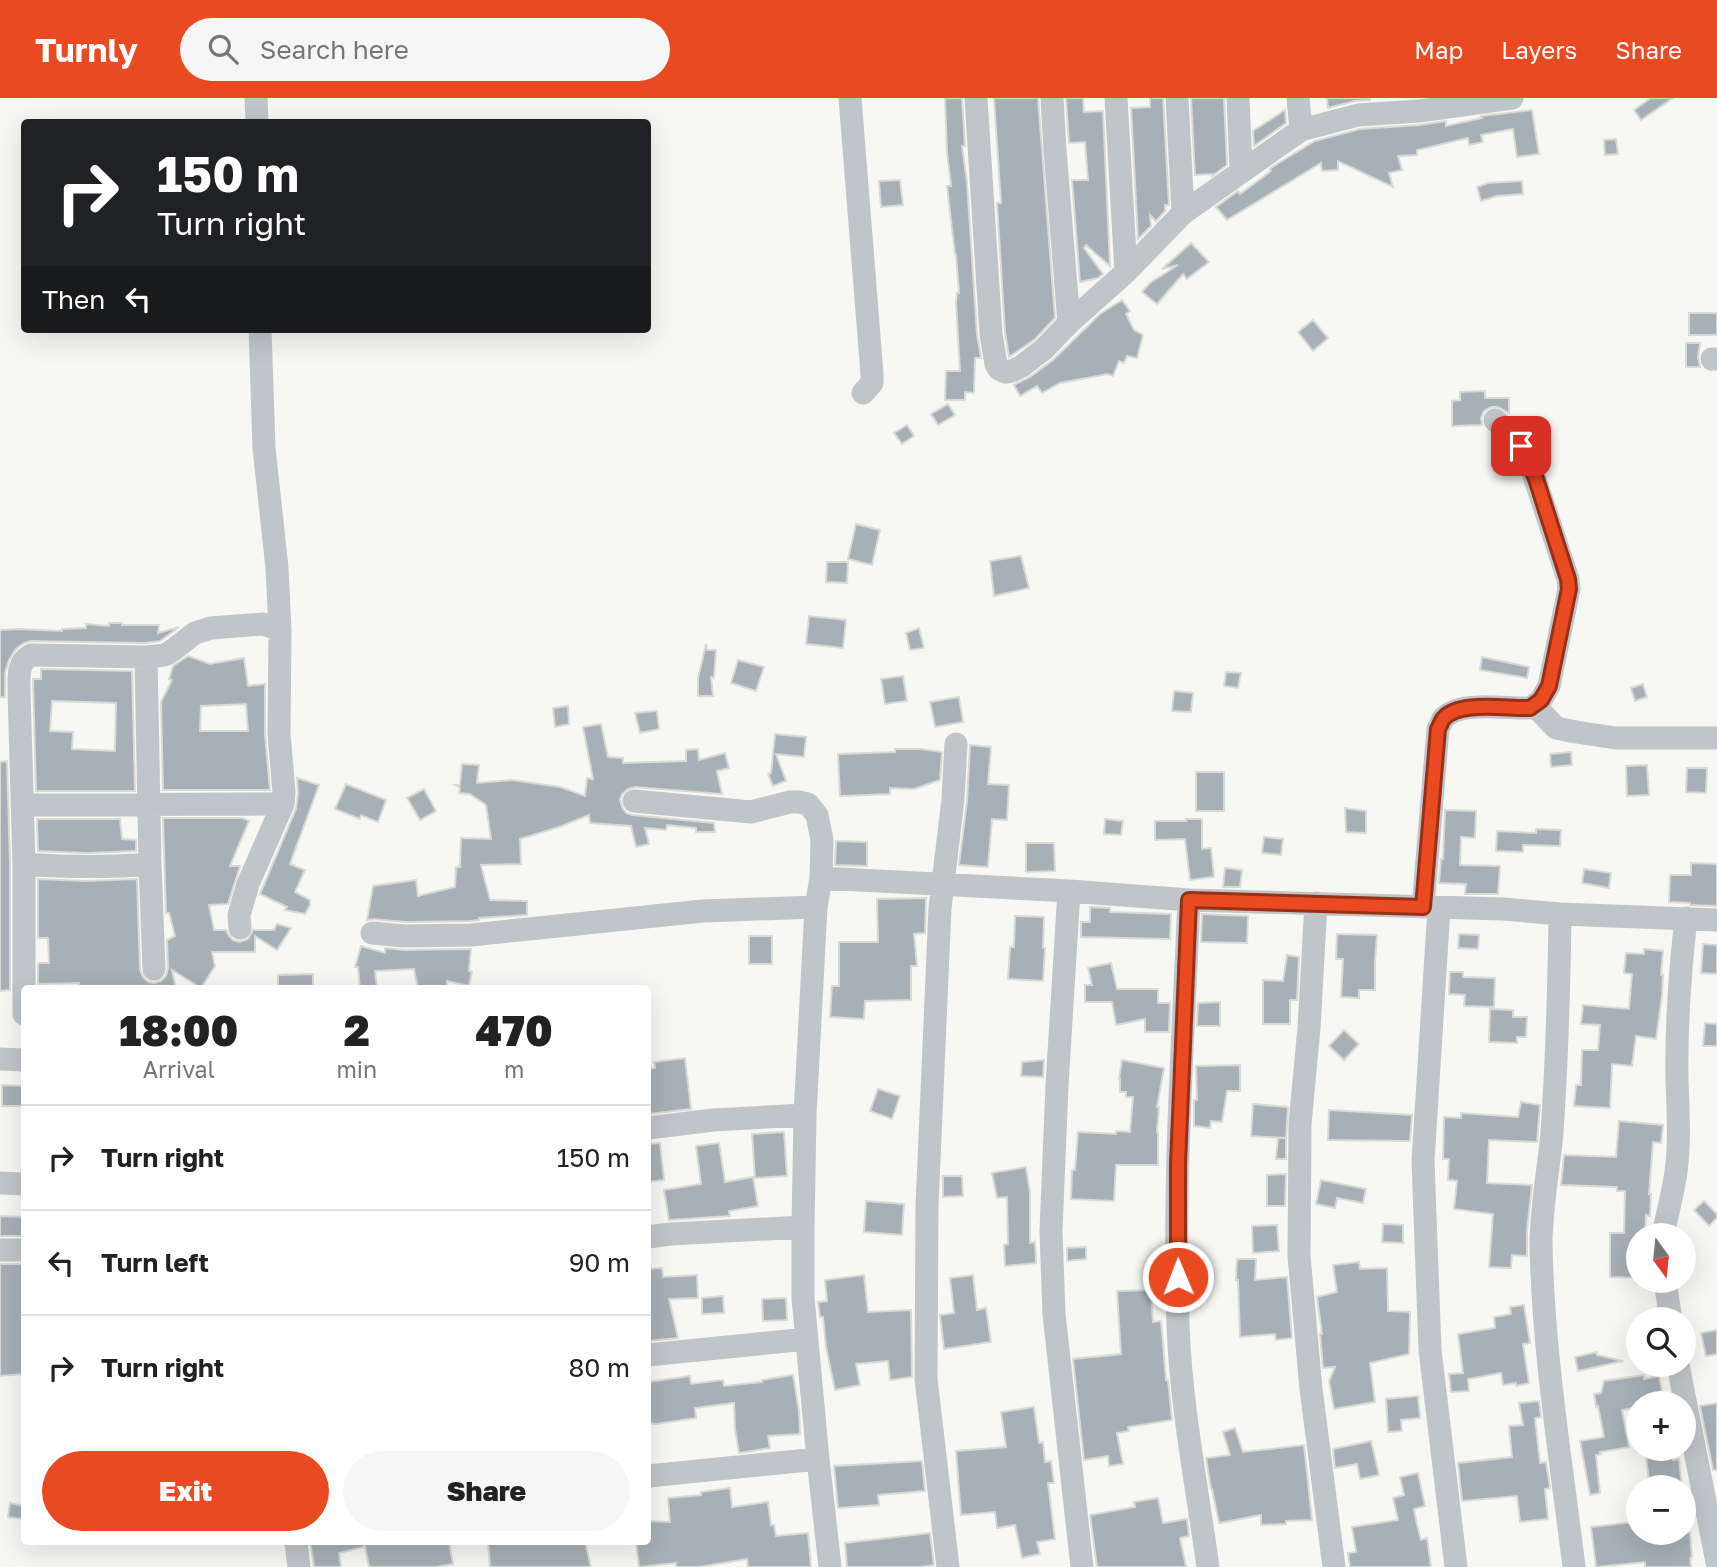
<!DOCTYPE html>
<meta charset="utf-8">
<style>
:root{--surface:#fff;--page:#f6f6f6;--text:#222;--muted:#767676;--line:#e0e0e0;--accent:#ea4a22}
body{margin:0;font-family:"Golos Text",sans-serif;background:var(--page);color:var(--text);height:100vh;display:flex;flex-direction:column;font-size:26px;white-space:nowrap}
*{box-sizing:border-box;margin:0}
p{font-size:23px;color:var(--muted)}
.icon{flex:none;width:38px;height:38px;fill:none;stroke:currentColor;stroke-width:2;stroke-linecap:round;stroke-linejoin:round}
.map{position:relative;flex:1;overflow:hidden}
.drawer{position:absolute;left:21px;top:887px;width:630px;height:560px;display:flex;flex-direction:column;background:var(--surface);border-radius:7px;box-shadow:0 7px 28px #0002}
.drawer>*{flex:none}
.guide{position:absolute;left:21px;top:21px;width:630px;height:214px;border-radius:7px;box-shadow:0 7px 28px #0002;background:#202124;color:#fff;overflow:hidden}
.needle{width:46px;rotate:165deg}
.controls{position:absolute;left:1626px;top:1125px;display:grid;gap:14px}
.controls a{display:grid;place-items:center;width:70px;height:70px;border-radius:50%;background:var(--surface);box-shadow:0 7px 28px #0002;font-size:35px}
.pin{position:absolute;display:grid;place-items:center;width:60px;height:60px;color:#fff;margin:-30px;border-radius:14px;box-shadow:0 4px 10px #0006}
.me{position:absolute;width:77px;margin:-38px;rotate:359deg;stroke-linejoin:round;filter:drop-shadow(0 0 5px #0008)}
.turn{display:flex;align-items:center;gap:24px;height:147px;padding:0 21px;font-size:32px}
.turn .icon{width:91px;height:91px;stroke-width:2.5}
.turn b{display:block;font-size:49px;line-height:60px}
.then{display:flex;align-items:center;height:66px;padding:0 21px;background:#0003;gap:14px;font-size:26px}
.eta{display:flex;justify-content:space-evenly;align-items:center;height:119px;text-align:center}
.eta b{font-size:42px;font-weight:800;line-height:49px}
.button{display:flex;gap:14px;margin-top:auto;padding:14px 21px}
.button a{flex:1;height:80px;border-radius:42px;background:var(--accent);color:#fff;font-size:28px;font-weight:800;line-height:80px;text-align:center}
.button a+a{background:var(--page);color:var(--text)}
ul{padding:0;list-style:none}
li{display:flex;align-items:center;gap:21px;height:105px;padding:0 21px;border-top:2px solid var(--line)}
li div{flex:1}
li b{display:block;font-size:26px}
li em{font-style:normal}
header{display:flex;align-items:center;gap:42px;box-sizing:border-box;height:98px;padding:0 35px;background:var(--accent);color:#fff}
header strong{font-size:33px}
nav{display:flex;gap:38px;margin-inline-start:auto;font-size:24px}
.search{width:490px;height:63px;background:var(--page);display:flex;align-items:center;gap:18px;box-sizing:border-box;padding:0 24px;border-radius:38px;color:var(--muted);font-size:26px}
.map>svg:first-child{display:block}
</style>
<header>
<strong>Turnly</strong>
<div class="search"><svg class="icon" aria-label="search" viewBox="0 0 24 24"><circle cx="10" cy="10" r="6"/><path d="M15 15l6 6"/></svg>Search here</div>
<nav><a>Map</a><a>Layers</a><a>Share</a></nav>
</header>
<div class="map">
<svg width="1717" height="1469" viewBox="0 0 1717 1469">
<rect width="100%" height="100%" fill="#f7f7f4"/>
<path fill="#a7b0b6" stroke="#d9d9d6" stroke-width="2" fill-rule="evenodd" d="M945 0H962L965 48H962L967 84 977 237 981 260H975L974 295 965 294V302H945L946 273H960L956 204 957 195H959L956 156H955L947 88H951L947 54Z
M994 0H1038L1055 220 1035 241 1009 259 1005 234 997 105H1001Z
M1066 0H1083L1084 14 1103 13 1110 168 1086 147 1084 150 1103 176 1098 180 1080 184 1072 82H1088L1085 44 1069 45Z
M1150 0H1163L1169 107H1165V113L1156 123 1150 117 1151 128 1138 141 1131 10 1150 9Z
M1191 0H1224L1227 67 1212 78V76L1195 77Z
M1327 0H1370V2L1355 3 1328 10Z
M1651 0H1673L1641 22 1634 12Z
M1285 12 1286 25 1254 48 1253 33Z
M1532 12 1539 56 1517 59 1513 31 1481 37 1483 44 1469 47 1468 40 1417 52V57L1398 58 1402 72 1389 75 1393 89 1338 63V72L1322 73 1321 65 1227 122 1216 109 1238 93 1240 96 1271 73 1270 71 1277 66 1315 43 1360 31 1420 27 1446 23V28L1482 20 1481 18Z
M1616 41 1618 56 1605 57 1604 42Z
M900 82 903 107 881 109 879 83Z
M1522 83 1523 96 1497 98 1481 103 1477 89 1488 85Z
M1191 145 1209 164 1187 181 1183 176 1157 206 1142 194 1150 185 1178 167 1162 171Z
M1122 202 1130 213 1126 216 1134 232 1143 237 1137 260 1127 258 1124 265 1119 263 1113 278 1108 276 1060 285 1042 295 1037 288 1020 298 1014 287 1030 279 1053 262 1100 216Z
M1689 215H1717V237H1689Z
M1313 222 1328 240 1313 253 1298 234Z
M1686 245H1700L1698 260 1700 269H1686Z
M1485 293V300H1509V315L1498 309H1491L1484 313 1481 320 1482 327 1452 328V303L1460 302V294Z
M948 306 955 317 938 327 931 316Z
M907 327 914 338 902 346 894 335Z
M856 426 880 432 872 467 848 461Z
M1021 458 1029 490 994 498 990 463Z
M827 464H848L847 485 826 484Z
M809 518 846 522 843 550 806 546Z
M109 525H122V527H159L158 535 179 529 160 543 145 545 31 543 24 545 16 551 9 562 5 575V599H0V532L18 531 62 533V531L86 530V526L109 528Z
M919 530 924 550 910 552 906 535Z
M706 546 707 552H716L714 580 711 579 713 598H698V580Z
M188 558 210 566 244 560 248 588 265 586V637L270 692H163L161 604 172 582 169 581 173 568ZM246 606 248 633H200L201 608Z
M1482 559 1529 569 1527 580 1480 572Z
M738 562 764 569 756 593 731 585Z
M41 571 132 573 135 693H36L33 581H41ZM52 603 116 605 115 653 72 651 73 634 50 633Z
M1226 574 1241 575 1238 590 1224 588Z
M903 578 907 603 885 606 881 581Z
M1643 586 1647 599 1635 603 1631 590Z
M1174 593 1193 595 1191 614 1172 613Z
M959 599 963 624 935 629 930 604Z
M568 608 569 626 555 629 553 610Z
M657 613 659 631 640 635 635 615Z
M601 626 608 659 623 660V665L686 663V652L698 651 699 662 725 655 729 670 717 673 722 696 635 689 628 691 622 696 620 701 622 709 626 715 632 717 714 725 715 734H696V730L667 727 666 732 645 730 649 746 636 749 631 728 590 725 589 717 559 729 520 741 521 766 481 767 490 802 527 803V817L479 820V822L470 823 405 824 373 821 367 822 373 788 416 782 418 798 455 789 456 769H460L461 740 491 741 486 707 470 696 459 695 460 690 455 687H460L462 666 479 667 477 685 512 682 560 689 585 698 587 680 593 681 583 629Z
M775 636 806 639 804 659 776 656 786 683 773 688 768 676 771 675Z
M970 647 991 649 988 686 1009 687 1007 722 992 721 988 769 959 767 967 703Z
M895 651H921L942 654 940 682 914 691 890 690V696L840 698 838 656 895 654Z
M1571 654 1572 667 1551 669 1550 656Z
M7 663 10 766V892L0 893V664Z
M1647 667 1649 697 1627 698 1626 668Z
M1687 670H1707L1706 695 1686 694Z
M1196 674H1224V713H1196Z
M297 680 319 687 290 766 305 772 295 794 310 802V807L305 816 285 812 287 809 260 796 296 711 298 695Z
M346 686 386 702 378 724 361 717 360 721 335 711Z
M424 691 436 713 420 722 407 700Z
M1345 710 1366 713V735L1346 734Z
M1445 712 1476 713 1475 740 1461 739 1460 767 1500 768 1498 796H1465L1466 786 1439 785 1441 761H1443Z
M163 720H242L249 723 230 768H240L228 806 209 807 214 832H226L229 838 233 842 240 844 248 841 253 832H274L277 826 291 830 277 852 255 838V854H212L215 868 201 890 172 872 176 891H79V885L38 886V865H49L48 840H38V781L86 783 137 781 140 872 143 879 148 884 154 885 161 883 166 878 168 870 167 842 175 838 169 815H166Z
M37 721H120L122 741 136 742V753L87 755 38 753Z
M1105 721 1123 723 1121 737 1104 736Z
M1186 721H1202V751L1211 750 1214 779 1190 782 1185 741 1155 742V723H1186Z
M1536 731 1561 732 1560 748 1523 747V754L1496 753 1497 733 1536 735Z
M1264 739 1283 741 1281 757 1262 755Z
M836 743 867 744V768L835 767Z
M1026 745H1054L1055 773 1026 774Z
M1691 765 1717 766V808L1690 807V805L1669 804 1670 777H1691Z
M1225 770 1242 772 1240 789H1223Z
M1584 771 1611 775 1609 790 1582 785Z
M926 800 925 835 914 836 917 868H911V902L865 903 864 921 830 919 832 888H839V844H878L877 801Z
M1090 809 1110 810V814L1171 816 1170 841 1081 839V824H1090Z
M1202 816 1248 818 1247 845 1201 844Z
M1015 818 1044 819 1043 850H1045L1043 883 1008 881 1010 849H1014Z
M1337 836 1377 837 1375 863V892H1359V900L1341 899 1343 861H1336Z
M1459 836 1479 837 1478 851 1458 850Z
M749 838H772V866H749Z
M1703 846 1717 847V876L1701 875Z
M361 848 385 855V850L404 852 471 851 469 873 472 874 469 888 447 883 448 891H418L414 871 375 873 377 891H360L358 869H355Z
M1644 851 1663 853 1661 877H1663L1662 898 1656 941 1636 938 1632 968 1612 966 1610 1010 1574 1008 1576 987H1581L1582 952H1598L1600 927 1581 926 1583 907 1629 911 1632 876 1624 875 1626 855 1644 856Z
M1287 857 1299 859 1297 902H1290V926H1263V882L1283 883Z
M1111 865 1117 891H1158V905H1170L1169 934H1145V921L1116 927 1112 904H1085V887H1092L1088 870Z
M1450 874H1463V879L1495 880 1494 909 1464 908 1465 897 1449 896Z
M313 876V891H278V877Z
M1220 904V928H1197L1198 905Z
M1490 911 1513 912V919H1527L1526 939H1517V945L1489 944Z
M1705 925 1717 926V948H1703Z
M1344 932 1359 946 1344 962 1329 948Z
M685 960 691 1011 648 1016V971L655 970 654 964Z
M1044 962 1043 979 1021 978 1022 964Z
M1122 962 1164 970 1157 1009H1159L1157 1034H1158V1067H1116L1114 1103 1071 1101 1072 1072H1075L1078 1034 1116 1036V1033L1130 1034 1133 999H1126V994H1120V981H1119Z
M1240 967V993H1227L1222 1024 1211 1023 1210 1030 1194 1028V1002H1197L1196 968Z
M2 987 24 988V1008H2Z
M878 991 900 998 892 1021 870 1013Z
M1521 1004 1540 1007 1537 1044 1489 1042 1487 1085 1532 1087 1527 1132V1158L1512 1157 1511 1170 1489 1169 1493 1116 1454 1111 1457 1083 1448 1082 1449 1061H1443L1444 1019 1461 1020V1015L1518 1019Z
M1253 1006 1288 1009 1286 1040 1251 1038Z
M1329 1012 1412 1017 1410 1043 1328 1042Z
M1619 1023 1663 1027 1661 1045 1653 1044 1649 1096H1651L1650 1118 1646 1117 1645 1138H1638V1180L1610 1179V1135H1624L1625 1093H1617V1089L1561 1087 1564 1057 1616 1059Z
M784 1034 787 1078 755 1080 752 1036Z
M1278 1040H1286V1061H1276Z
M660 1045 664 1082 648 1084V1046Z
M719 1045 725 1084 753 1079 758 1108 729 1113 730 1118 669 1122 664 1092 701 1086 696 1048Z
M1026 1069 1030 1095V1145L1035 1144 1036 1165 1005 1168 1004 1147 1008 1146 1007 1099 997 1100 992 1075Z
M1286 1076 1285 1108H1267V1077Z
M943 1078H962L963 1098 943 1099Z
M1321 1082 1366 1091 1363 1105 1337 1100 1335 1110 1316 1106Z
M866 1103 904 1106 902 1137 864 1134Z
M1704 1103 1717 1116V1120L1709 1128 1694 1112Z
M0 1118 24 1119V1138H0Z
M1383 1126 1403 1127V1145L1382 1144Z
M1277 1127 1279 1153 1253 1155 1252 1128Z
M1086 1149V1161L1067 1163V1150Z
M1237 1161H1256L1255 1182 1287 1179 1292 1240 1276 1242 1275 1236 1240 1239 1238 1182H1236Z
M1359 1164 1360 1171 1387 1170 1388 1213 1410 1214 1409 1256 1370 1265 1375 1304 1334 1311 1329 1283 1335 1269 1323 1270 1320 1236H1322L1317 1199 1337 1194 1333 1167Z
M0 1166H24V1276L0 1278Z
M662 1170 663 1179 697 1177 698 1200 669 1201 678 1240 648 1243V1171Z
M864 1177 868 1214 911 1212 912 1279 890 1282 888 1263 856 1266 860 1287 835 1292 826 1249 823 1219H820L818 1204 827 1203 825 1182Z
M973 1177 977 1212 986 1210 991 1244 944 1251 940 1217 954 1215 950 1180Z
M1151 1192 1153 1224 1161 1223 1166 1282H1168L1172 1322 1128 1329 1129 1333 1117 1335 1123 1366 1109 1368 1108 1358 1084 1362 1073 1261 1121 1256 1117 1193Z
M723 1198 724 1215 702 1216V1200Z
M786 1200 787 1222 763 1223 762 1201Z
M1524 1207 1530 1245 1523 1246 1529 1285 1516 1288V1285L1503 1287 1501 1275 1468 1281 1469 1293 1451 1294 1449 1276 1463 1275 1458 1236 1495 1230 1494 1219 1511 1216 1510 1209Z
M1717 1232V1256L1706 1258 1701 1235Z
M1597 1254V1257L1623 1263 1578 1273 1575 1259Z
M793 1277 799 1313 800 1336 768 1338 770 1350 739 1355 735 1331 734 1305 695 1310 696 1320 656 1326 648 1325V1284L690 1278 691 1286 723 1282 724 1288 762 1284V1282Z
M1644 1277V1281L1659 1278 1662 1294 1659 1295 1661 1306H1638V1309L1622 1312 1629 1349 1600 1354 1601 1356 1596 1357 1600 1395 1590 1397 1580 1343 1604 1339 1598 1308 1596 1309 1594 1296 1601 1295 1604 1283Z
M1418 1298 1420 1320 1401 1322 1402 1333 1388 1334 1386 1301Z
M1539 1303 1541 1319 1535 1320 1540 1365 1546 1364 1550 1390 1545 1391 1548 1421 1520 1424 1517 1398 1462 1403 1458 1365 1512 1359 1509 1328 1523 1327 1519 1305Z
M1717 1305V1372H1713L1700 1308Z
M1034 1309 1039 1345 1043 1344 1045 1364 1051 1363 1054 1385H1048L1055 1441 1037 1444 1040 1456 1022 1460 1015 1427 997 1430 995 1414 961 1417 956 1353 1006 1349 1001 1314Z
M1235 1330 1243 1354 1304 1347 1312 1422 1286 1423V1426L1261 1427V1417L1219 1425 1212 1391H1211L1206 1360 1230 1357 1223 1334Z
M1371 1343 1379 1377 1360 1381 1357 1366 1335 1370 1333 1351Z
M1645 1351H1671L1673 1362 1679 1361 1682 1390H1650Z
M922 1363 925 1393 878 1397 879 1407 838 1410 834 1368Z
M1418 1375 1425 1408 1414 1411 1417 1427 1421 1442 1427 1440 1431 1469H1350L1348 1455 1356 1454 1352 1429 1398 1422 1393 1400 1404 1397 1400 1379Z
M730 1390 732 1409 768 1404 771 1427H774L776 1438 808 1435 811 1469H748L747 1461 699 1469H676V1465L639 1469 636 1444H648V1423L670 1424 668 1400 701 1397V1394Z
M1158 1400 1163 1425 1187 1421 1189 1438 1180 1440 1186 1469H1097L1090 1417 1135 1409 1134 1404Z
M10 1405 24 1408 22 1421 8 1419Z
M1634 1424 1636 1435H1690L1692 1459 1690 1460 1691 1469H1645V1464L1596 1469 1591 1429Z
M930 1435 934 1467 920 1469H847L845 1445Z
M310 1444H363L364 1449 339 1455 341 1469H314Z
M364 1444H449L453 1466 436 1469H369Z
M488 1444H585L591 1469H490Z"/>
<g fill="none" stroke-linecap="round" stroke-linejoin="round">
<path stroke="#c0c5c9" stroke-width="23" d="M256 0 257 24
M850 0 872 276V285L863 295
M976 0 991 236 996 266 999 271 1005 274 1012 273 1022 268 1044 251 1069 225 1126 174 1183 115 1301 32 1358 17 1419 13 1512 0
M1052 0 1055 52 1069 225
M1116 0 1126 174
M1177 0 1183 115
M1238 0 1241 72
M1298 0 1301 32
M1712 261H1717
M146 559 150 766
M1535 608 1556 630 1576 634 1616 640H1717
M634 703 751 714 790 704H799L808 706 817 717 822 742 821 780 816 809 805 1017 713 1022 648 1030
M23 707 283 706
M24 766V916
M821 780 1069 793 1189 802 1503 811 1560 816 1717 822
M1069 793 1057 987 1051 1133 1054 1216 1082 1469
M1189 802C1183 943 1173 1085 1178 1227 1181 1308 1197 1389 1208 1469
M1316 805 1309 930 1300 1026 1299 1158 1311 1291 1334 1469
M1423 809 1438 631C1440 628 1441 624 1443 621 1458 602 1507 611 1530 610L1541 602 1549 588 1569 491 1568 481 1530 366C1521 347 1510 335 1495 322
M1439 810 1423 1063 1430 1252 1456 1469
M1560 816C1559 889 1557 962 1552 1034 1549 1070 1541 1110 1541 1146 1543 1254 1561 1362 1574 1469
M240 830 239 817 248 786 283 706 284 694 279 636 280 532 277 470 264 350 260 231
M372 835 404 838 471 837 703 813 816 809
M154 871 150 766C107 770 66 769 24 766L19 593C19 578 17 565 31 557L146 559 165 557 173 552 195 535 211 530 263 526 280 532
M0 961 24 962
M805 1017 803 1129V1200L818 1361 830 1469
M0 1085 24 1086
M1663 1138C1667 1116 1673 1095 1676 1074 1680 1043 1678 1013 1677 982 1676 928 1680 873 1686 820
M648 1139 671 1136 803 1129
M0 1152H24
M1665 1183 1671 1222
M648 1257 807 1241
M1678 1267 1717 1464
M648 1378 818 1361
M296 1444 299 1469
M948 1469 926 1281 927 1108 940 810 953 701 956 646"/>
</g>
<g fill="none" stroke-linecap="round" stroke-linejoin="round">
<defs>
<path id="route" d="M1178 1179V1066L1189 802 1423 809 1438 631C1440 628 1441 624 1443 621 1458 602 1507 611 1530 610L1541 602 1549 588 1569 491 1568 481 1536 381 1530 366 1521 348"/>
</defs>
<use href="#route" stroke="#983016" stroke-width="18"/>
<use href="#route" stroke="#ea4a22" stroke-width="12"/>
</g>
</svg>
<div class="controls">
<a><svg class="needle" viewBox="-14 -14 28 28"><path d="M0-13l5 13h-10z" fill="#e53935"/><path d="M0 13l5-13h-10z" fill="#767676"/></svg></a>
<a><svg class="icon" aria-label="search" viewBox="0 0 24 24"><circle cx="10" cy="10" r="6"/><path d="M15 15l6 6"/></svg></a>
<a>+</a>
<a>−</a>
</div>
<div class="pin" style="left:1521px;top:348px;background:#d93025"><svg class="icon" aria-label="arrive" viewBox="0 0 24 24"><path d="M6 21V4h12l-3 4 3 4H6"/></svg></div>
<svg class="me" style="left:1178px;top:1179px" viewBox="-20 -20 40 40"><circle r="17" fill="#ea4a22" stroke="#fff" stroke-width="3"/><path d="M0-11L8 9 0 5-8 9z" fill="#fff"/></svg>
<div class="guide">
<div class="turn"><svg class="icon" aria-label="right" viewBox="0 0 24 24"><path d="M7 20v-9h11M14 6l5 5-5 5"/></svg><div><b>150 m</b>Turn right</div></div>
<div class="then">Then<svg class="icon" aria-label="left" viewBox="0 0 24 24"><path d="M17 20v-9H6M10 6l-5 5 5 5"/></svg></div>
</div>
<section class="drawer">
<div class="eta">
<div><b>18:00</b><p>Arrival</p></div>
<div><b>2</b><p>min</p></div>
<div><b>470</b><p>m</p></div>
</div>
<ul>
<li><svg class="icon" aria-label="right" viewBox="0 0 24 24"><path d="M7 20v-9h11M14 6l5 5-5 5"/></svg><div><b>Turn right</b></div><em>150 m</em></li>
<li><svg class="icon" aria-label="left" viewBox="0 0 24 24"><path d="M17 20v-9H6M10 6l-5 5 5 5"/></svg><div><b>Turn left</b></div><em>90 m</em></li>
<li><svg class="icon" aria-label="right" viewBox="0 0 24 24"><path d="M7 20v-9h11M14 6l5 5-5 5"/></svg><div><b>Turn right</b></div><em>80 m</em></li>
</ul>
<div class="button"><a>Exit</a><a>Share</a></div>
</section>
</div>
